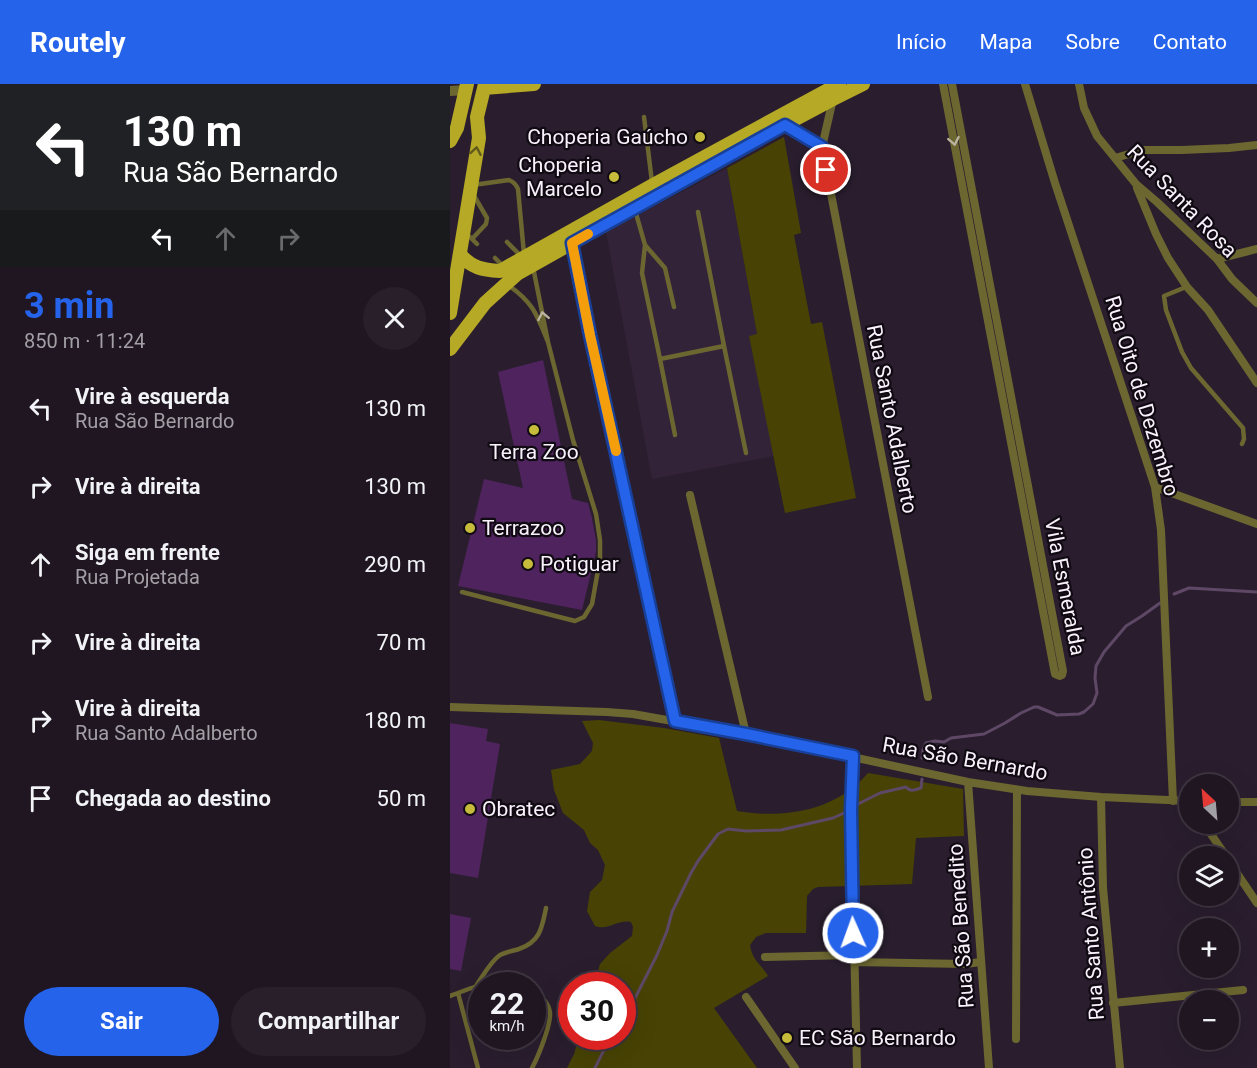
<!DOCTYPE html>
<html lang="pt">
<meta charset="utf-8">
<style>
:root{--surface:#201622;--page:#281f2a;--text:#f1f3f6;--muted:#a29fa5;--line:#3d3540;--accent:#2563eb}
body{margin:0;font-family:Roboto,sans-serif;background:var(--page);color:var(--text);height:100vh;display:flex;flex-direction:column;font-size:22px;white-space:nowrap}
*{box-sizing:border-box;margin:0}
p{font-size:20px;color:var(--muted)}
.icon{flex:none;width:33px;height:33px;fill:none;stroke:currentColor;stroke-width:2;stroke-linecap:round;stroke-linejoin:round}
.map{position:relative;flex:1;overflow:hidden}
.sheet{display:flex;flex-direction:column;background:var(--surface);width:450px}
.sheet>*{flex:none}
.banner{background:#202124;color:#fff;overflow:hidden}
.needle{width:39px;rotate:334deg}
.buttons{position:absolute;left:729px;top:690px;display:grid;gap:12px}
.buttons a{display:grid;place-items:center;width:60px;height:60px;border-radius:50%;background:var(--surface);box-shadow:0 6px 24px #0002,0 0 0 2px var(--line);font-size:30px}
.speed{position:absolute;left:18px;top:888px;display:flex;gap:12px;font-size:30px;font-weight:700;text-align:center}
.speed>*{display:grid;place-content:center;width:78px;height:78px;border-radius:50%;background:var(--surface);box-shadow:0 6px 24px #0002,0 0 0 2px var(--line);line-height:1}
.speed small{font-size:15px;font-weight:400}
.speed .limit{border:9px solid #d22;background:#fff;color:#111}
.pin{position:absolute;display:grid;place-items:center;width:51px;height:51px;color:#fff;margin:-26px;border:3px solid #fff;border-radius:50%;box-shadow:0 2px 6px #0007}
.me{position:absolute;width:66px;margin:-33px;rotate:358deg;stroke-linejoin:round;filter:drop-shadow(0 0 4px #0008)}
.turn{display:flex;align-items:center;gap:21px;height:126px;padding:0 24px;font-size:27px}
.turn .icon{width:78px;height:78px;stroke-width:2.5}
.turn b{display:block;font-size:42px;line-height:51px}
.lanes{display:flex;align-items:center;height:57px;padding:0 24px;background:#0003;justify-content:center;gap:30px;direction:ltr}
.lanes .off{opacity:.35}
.round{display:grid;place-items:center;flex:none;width:63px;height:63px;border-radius:32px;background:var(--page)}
.overview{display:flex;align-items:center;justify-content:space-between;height:102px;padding:0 24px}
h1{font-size:36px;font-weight:700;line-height:45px;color:var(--accent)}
.button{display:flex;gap:12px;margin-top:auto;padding:12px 24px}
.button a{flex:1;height:69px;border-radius:36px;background:var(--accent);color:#fff;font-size:24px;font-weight:700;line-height:69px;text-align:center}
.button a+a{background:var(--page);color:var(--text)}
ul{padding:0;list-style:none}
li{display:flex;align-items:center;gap:18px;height:78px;padding:0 24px}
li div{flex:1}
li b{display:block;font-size:22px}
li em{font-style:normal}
header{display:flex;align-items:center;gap:36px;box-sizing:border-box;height:84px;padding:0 30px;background:var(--accent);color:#fff}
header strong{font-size:28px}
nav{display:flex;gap:33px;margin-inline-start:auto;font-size:21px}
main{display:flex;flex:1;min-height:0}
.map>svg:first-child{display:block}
</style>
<header>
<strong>Routely</strong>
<nav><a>Início</a><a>Mapa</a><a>Sobre</a><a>Contato</a></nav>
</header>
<main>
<section class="sheet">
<div class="banner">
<div class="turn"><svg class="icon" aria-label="left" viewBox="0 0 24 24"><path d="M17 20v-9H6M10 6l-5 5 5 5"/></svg><div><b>130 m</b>Rua São Bernardo</div></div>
<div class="lanes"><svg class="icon" aria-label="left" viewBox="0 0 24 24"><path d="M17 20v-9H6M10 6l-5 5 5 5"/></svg><svg class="icon off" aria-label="ahead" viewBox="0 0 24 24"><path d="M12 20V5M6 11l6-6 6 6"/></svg><svg class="icon off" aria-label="right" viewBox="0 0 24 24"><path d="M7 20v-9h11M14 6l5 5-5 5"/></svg></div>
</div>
<div class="overview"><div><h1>3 min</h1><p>850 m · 11:24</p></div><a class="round"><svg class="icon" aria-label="close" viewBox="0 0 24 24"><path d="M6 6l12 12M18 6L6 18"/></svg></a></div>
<ul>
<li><svg class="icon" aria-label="left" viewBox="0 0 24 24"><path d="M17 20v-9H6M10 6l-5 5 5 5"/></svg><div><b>Vire à esquerda</b><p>Rua São Bernardo</p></div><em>130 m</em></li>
<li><svg class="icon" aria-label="right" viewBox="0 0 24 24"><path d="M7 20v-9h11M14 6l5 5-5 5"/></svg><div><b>Vire à direita</b></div><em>130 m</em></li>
<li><svg class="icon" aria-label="ahead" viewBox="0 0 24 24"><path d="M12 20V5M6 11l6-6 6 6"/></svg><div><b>Siga em frente</b><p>Rua Projetada</p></div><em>290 m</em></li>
<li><svg class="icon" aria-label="right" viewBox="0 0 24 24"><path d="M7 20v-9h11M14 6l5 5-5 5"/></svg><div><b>Vire à direita</b></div><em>70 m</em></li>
<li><svg class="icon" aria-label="right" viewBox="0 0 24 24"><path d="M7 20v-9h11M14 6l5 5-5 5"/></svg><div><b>Vire à direita</b><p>Rua Santo Adalberto</p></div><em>180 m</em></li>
<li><svg class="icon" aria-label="arrive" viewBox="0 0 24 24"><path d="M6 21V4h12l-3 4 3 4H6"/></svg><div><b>Chegada ao destino</b></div><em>50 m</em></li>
</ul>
<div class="button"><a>Sair</a><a>Compartilhar</a></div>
</section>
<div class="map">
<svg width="807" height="984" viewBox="0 0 807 984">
<rect width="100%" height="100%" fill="#2a1e2e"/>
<path fill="#332339" d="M277 84 307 250 299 252 324 372 202 395 156 148Z"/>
<path fill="#484304" d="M334 53 351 149 344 151 361 240 372 238 406 414 335 429 299 252 307 250 277 84Z
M149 636 214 644 269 654 287 727C334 735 386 727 418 689L513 705 514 752 466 754 462 800 368 803 363 805 357 812 356 849H316L306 853 300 861C302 876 311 880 318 892L264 924 307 984H117L124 970 129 953 172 952V902L144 901 150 880 160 869 182 852 183 843 181 838C167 835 159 847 145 842L137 827 140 808 152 796 155 781 148 766 140 759 134 746 113 729 104 706 101 686 130 680 142 667 143 659 132 637Z"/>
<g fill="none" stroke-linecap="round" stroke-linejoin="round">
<path stroke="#5e4866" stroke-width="3" d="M724 510 739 504 807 508
M472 674 473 666 476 659 485 657 494 658 501 654 534 650 555 639 571 629 584 623H588L607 631 629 630 634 628 643 620 647 609 645 594 646 582 654 568 676 542 692 532 710 519
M408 720 430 709 456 703C460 708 465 706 471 704L472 695
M172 934 180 924 207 871 217 847 222 828 241 789 248 777 268 750 278 745 296 747 331 746 383 734 394 729
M145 984 161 952"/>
</g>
<path fill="#4f235d" d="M93 276 122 415 138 419 142 434 146 456V468L132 526 8 502 34 395 73 404 48 288Z
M0 639 38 645 36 657 50 660 28 794 0 789Z
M0 830 21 834 11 887 0 885Z"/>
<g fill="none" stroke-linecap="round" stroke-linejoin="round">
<path stroke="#6c6730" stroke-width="4.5" d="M194 33 202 98
M23 101 59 96C64 98 66 100 68 105L74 170
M185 126 195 161 192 189 210 275 274 262 296 369
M248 128 274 262
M20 153 27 160
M22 155 36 140 37 134 23 110
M57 158 72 173
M195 161 215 184 224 223
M45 174 54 183
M58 201C83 218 87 231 98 258L83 183
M736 203 714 212 716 226 732 268 741 284 793 344 794 355 792 360
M210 275 225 351
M12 508 125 537 134 533 142 520 150 475V456L146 430 123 356 98 258
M26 902C33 892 40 878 50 871 56 868 62 867 69 865 90 858 92 844 96 824
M8 909C33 899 46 895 74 902
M0 912 8 909 28 984
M82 984C88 973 101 941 100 929 99 919 90 911 82 906"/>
<path stroke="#6c6730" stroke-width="8" d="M493 0 605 590 610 592 612 591 613 587 502 0
M575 0 605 99 705 403 711 446 723 717
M629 0 634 24 647 52 686 100 707 118 767 175 782 195 807 219
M383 15 372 63 478 613
M335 41 372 63
M665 74 693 66H731L779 64 807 61
M687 104 706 150 718 174 737 203 758 226 807 299
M122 159 140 251 225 637
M767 175 807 165
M705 403 807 440
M240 411 296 650
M0 623 157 628 183 630 296 650 518 698 577 707 651 713 740 717
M403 672 401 725 407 984
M518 698 539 984
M651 713 653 804 670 984
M778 718H807
M754 740 776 772
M778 776 807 819
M315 873 404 871
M405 878 515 880 531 878
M296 913 345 984
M663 919 793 906
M566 955 567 706"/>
<path stroke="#6c6730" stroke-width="10" d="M0 7 16 6"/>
<path stroke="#b5a925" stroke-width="14" d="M34 4 84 0
M0 57 7 44 17 0
M10 170C21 184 33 186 50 187L203 101 389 0
M0 229 29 54 27 33 35 0
M0 265 35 219 67 190 278 71 383 15 413 0"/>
</g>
<defs><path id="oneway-chevron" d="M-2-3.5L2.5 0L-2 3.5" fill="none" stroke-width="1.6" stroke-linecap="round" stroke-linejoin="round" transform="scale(1.5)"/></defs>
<g stroke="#bab3a0">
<use href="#oneway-chevron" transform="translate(504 57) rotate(79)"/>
<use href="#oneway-chevron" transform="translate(93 232) rotate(-101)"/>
</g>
<use stroke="#625a1c" href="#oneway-chevron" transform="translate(26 67) rotate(-80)"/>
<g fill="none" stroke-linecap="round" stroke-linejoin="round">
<defs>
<path id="route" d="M376 86 372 63 335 41 122 159 140 251 225 637 296 650 403 672 401 725 403 849"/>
</defs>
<use href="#route" stroke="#184099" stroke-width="15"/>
<use href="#route" stroke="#2563eb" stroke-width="10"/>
<path stroke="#f59e0b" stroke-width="10" d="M138 150 122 159 140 251 166 367"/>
</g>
<g fill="#c7bb3c" stroke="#100a12" stroke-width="2">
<circle cx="250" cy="53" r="6"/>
<circle cx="164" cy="93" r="6"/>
<circle cx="84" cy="346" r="6"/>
<circle cx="20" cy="444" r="6"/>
<circle cx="78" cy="480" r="6"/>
<circle cx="20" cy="725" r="6"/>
<circle cx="337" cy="954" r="6"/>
</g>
<g text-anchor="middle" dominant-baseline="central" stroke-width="4.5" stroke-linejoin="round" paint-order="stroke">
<g font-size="21" fill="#f9f1fc" stroke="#100a12" text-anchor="start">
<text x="238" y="53" text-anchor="end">Choperia Gaúcho</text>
<text x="152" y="81" text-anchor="end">Choperia<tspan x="152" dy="24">Marcelo</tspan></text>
<text x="84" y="368" text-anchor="middle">Terra Zoo</text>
<text x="32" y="444">Terrazoo</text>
<text x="90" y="480">Potiguar</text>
<text x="32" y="725">Obratec</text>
<text x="349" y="954">EC São Bernardo</text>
</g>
<g font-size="21" fill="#f9f1fc" stroke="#100a12">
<text transform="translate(732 117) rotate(46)">Rua Santa Rosa</text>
<text transform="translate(692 312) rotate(73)">Rua Oito de Dezembro</text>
<text transform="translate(442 335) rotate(79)">Rua Santo Adalberto</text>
<text transform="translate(615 503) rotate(79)">Vila Esmeralda</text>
<text transform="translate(515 675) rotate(10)">Rua São Bernardo</text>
<text transform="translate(511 842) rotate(-94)">Rua São Benedito</text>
<text transform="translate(641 850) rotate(-94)">Rua Santo Antônio</text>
</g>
</g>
</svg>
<div class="buttons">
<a><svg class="needle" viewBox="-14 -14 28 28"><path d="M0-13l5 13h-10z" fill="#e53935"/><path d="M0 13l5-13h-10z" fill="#a29fa5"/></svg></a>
<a><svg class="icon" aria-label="layers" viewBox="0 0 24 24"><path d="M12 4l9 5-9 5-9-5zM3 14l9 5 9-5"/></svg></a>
<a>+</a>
<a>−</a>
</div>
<div class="speed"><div>22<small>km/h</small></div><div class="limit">30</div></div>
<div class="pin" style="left:376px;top:86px;background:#d93025"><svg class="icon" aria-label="arrive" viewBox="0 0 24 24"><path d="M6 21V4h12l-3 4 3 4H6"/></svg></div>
<svg class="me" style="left:403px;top:849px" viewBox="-20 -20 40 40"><circle r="17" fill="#2563eb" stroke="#fff" stroke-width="3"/><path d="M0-11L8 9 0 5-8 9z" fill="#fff"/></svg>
</div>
</main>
